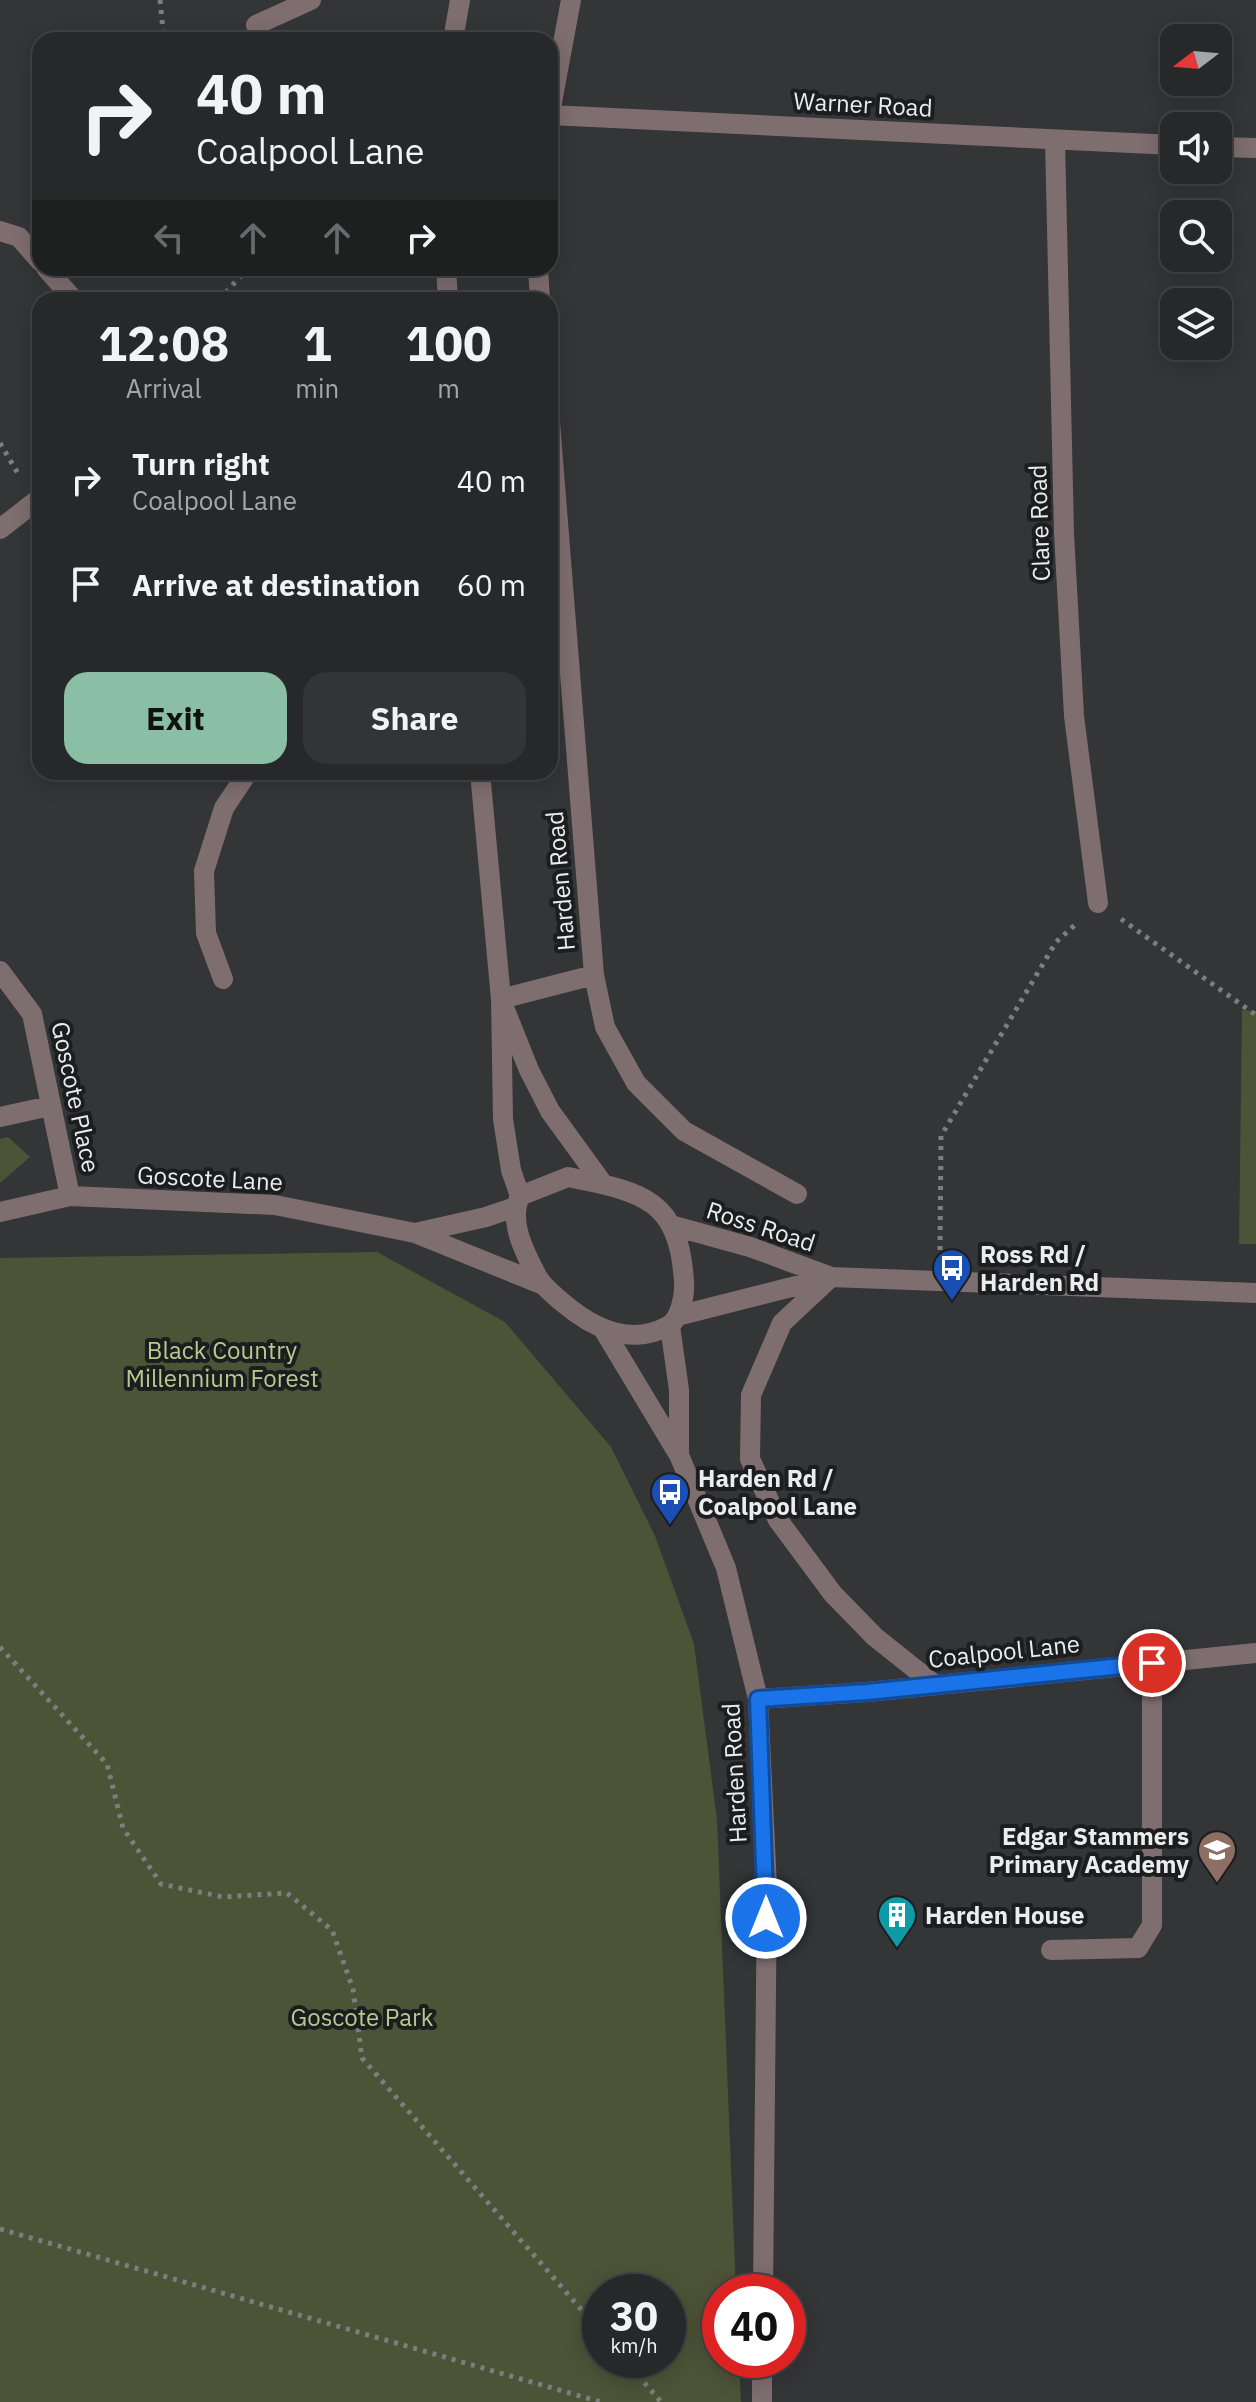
<!DOCTYPE html>
<style>
:root{--surface:#262829;--page:#323435;--text:#f1f3f6;--muted:#a4a6a8;--line:#424446;--accent:#8abfa5}
body{margin:0;font-family:"IBM Plex Sans",sans-serif;background:var(--page);color:var(--text);height:100vh;display:flex;flex-direction:column;font-size:30px;white-space:nowrap}
*{box-sizing:border-box;margin:0}
p{font-size:26px;color:var(--muted)}
.icon{flex:none;width:44px;height:44px;fill:none;stroke:currentColor;stroke-width:2;stroke-linecap:round;stroke-linejoin:round}
.map{position:relative;flex:1;overflow:hidden}
.drawer{position:absolute;left:32px;top:292px;width:526px;height:488px;display:flex;flex-direction:column;background:var(--surface);border-radius:24px;box-shadow:0 4px 20px #0003,0 0 0 2px var(--line)}
.drawer>*{flex:none}
.banner{position:absolute;left:32px;top:32px;width:526px;height:244px;border-radius:24px;box-shadow:0 4px 20px #0003,0 0 0 2px var(--line);background:#262829;color:var(--text);overflow:hidden}
.needle{width:52px;rotate:254deg}
.controls{position:absolute;left:1160px;top:24px;display:grid;gap:16px}
.controls a{display:grid;place-items:center;width:72px;height:72px;border-radius:16px;background:var(--surface);box-shadow:0 4px 20px #0003,0 0 0 2px var(--line);font-size:40px}
.speed{position:absolute;left:582px;top:2274px;display:flex;gap:16px;font-size:40px;font-weight:700;text-align:center}
.speed>*{display:grid;place-content:center;width:104px;height:104px;border-radius:50%;background:var(--surface);box-shadow:0 4px 20px #0003,0 0 0 2px var(--line);line-height:1}
.speed small{font-size:20px;font-weight:400}
.speed .limit{border:12px solid #d22;background:#fff;color:#111}
.pin{position:absolute;display:grid;place-items:center;width:68px;height:68px;color:#fff;margin:-34px;border:4px solid #fff;border-radius:50%;box-shadow:0 2px 8px #0007}
.me{position:absolute;width:88px;margin:-44px;rotate:0deg;stroke-linejoin:round;filter:drop-shadow(0 0 6px #0008)}
.turn{display:flex;align-items:center;gap:28px;height:168px;padding:0 32px;font-size:36px}
.turn .icon{width:104px;height:104px;stroke-width:2.5}
.turn b{display:block;font-size:56px;line-height:68px}
.lanes{display:flex;align-items:center;height:76px;padding:0 32px;background:#0003;justify-content:center;gap:40px;direction:ltr}
.lanes .off{opacity:.35}
.eta{display:flex;justify-content:space-evenly;align-items:center;height:136px;text-align:center}
.eta b{font-size:48px;font-weight:700;line-height:56px}
.cta{display:flex;gap:16px;margin-top:auto;padding:16px 32px}
.cta a{flex:1;height:92px;border-radius:24px;background:var(--accent);color:#111;font-size:32px;font-weight:700;line-height:92px;text-align:center}
.cta a+a{background:var(--page);color:var(--text)}
ul{padding:0;list-style:none}
li{display:flex;align-items:center;gap:24px;height:104px;padding:0 32px}
li div{flex:1}
li b{display:block;font-size:30px}
li em{font-style:normal}
.map>svg:first-child{display:block}
</style>
<div class="map">
<svg width="1256" height="2402" viewBox="0 0 1256 2402">
<rect width="100%" height="100%" fill="#333537"/>
<path fill="#4d5337" fill-rule="evenodd" d="M1242 1010 1256 1011V1244H1239Z
M8 1137 30 1157 0 1183V1139Z
M377 1252 505 1322 611 1447 655 1536 694 1644 717 1820 736 2292H720V2360H739L741 2402H0V1258ZM600 2292H668V2360H600Z"/>
<g fill="none" stroke-linecap="round" stroke-linejoin="round">
<path stroke="#7c7e7f" stroke-width="5" stroke-dasharray="4 6" stroke-linecap="butt" d="M160 0 164 40
M219 300 248 268
M0 443 20 477
M1121 919 1256 1015
M940 1250 941 1136 1056 942 1076 924
M0 1647 107 1764 123 1828 161 1884 223 1897 287 1893 332 1930 353 1989 362 2058 600 2331
M0 2229 601 2402
M625 2360 661 2402"/>
<path stroke="#7f6e6f" stroke-width="20" d="M256 25 311 0
M453 40 460 0
M550 113 571 0
M550 115 1174 145
M1055 140 1064 533 1074 716 1098 903
M1218 147 1256 148
M0 231 19 237 40 261
M46 268 74 300
M446 268 448 300
M538 268 540 300
M550 422 594 975 605 1027 636 1083 684 1131 797 1194
M0 529 40 498
M480 772 501 999 503 1119 511 1170 520 1196
M0 971 32 1014 70 1196
M223 979 206 933 204 871 224 808 248 772
M501 999 594 975
M505 1010 529 1070 550 1111 603 1184
M0 1117 50 1106
M568 1177C642 1192 679 1198 684 1282 685 1295 680 1320 668 1326 630 1347 591 1327 562 1302 553 1294 543 1287 537 1276 525 1253 508 1222 520 1196Z
M0 1212 70 1196 275 1205 415 1233 541 1284
M674 1226 750 1247 831 1277
M415 1233 486 1217 515 1207
M828 1280 782 1323 751 1395 750 1459 778 1520 833 1594 875 1637 934 1684
M677 1316 831 1277 1256 1293
M670 1326 679 1390V1455
M605 1332 679 1455 726 1568 758 1699 767 1887 763 2292
M758 1699 867 1692 1256 1653
M1051 1950 1138 1948 1152 1925V1663
M762 2402V2360"/>
</g>
<g fill="none" stroke-linecap="round" stroke-linejoin="round">
<defs>
<path id="route" d="M766 1918 758 1699 867 1692 1152 1663"/>
</defs>
<use href="#route" stroke="#114b97" stroke-width="20"/>
<use href="#route" stroke="#1a73e8" stroke-width="14"/>
</g>
<defs>
<symbol id="bus-pin" viewBox="-11 -11 22 30"><path d="M0 17L-7.5 6A9.5 9.5 0 1 1 7.5 6Z" fill="#1a4fb4" stroke="#1c1d1e"/><path d="M-5-6H5V4H4V6H2V4H-2V6H-4V4H-5ZM-3.5-4V0h7V-4ZM-3.5 1.2v1.5H-2V1.2ZM2 1.2v1.5H3.5V1.2Z" fill="#fff"/></symbol>
<symbol id="school-pin" viewBox="-11 -11 22 30"><path d="M0 17L-7.5 6A9.5 9.5 0 1 1 7.5 6Z" fill="#8d6e63" stroke="#1c1d1e"/><path d="M0-5L7-2L0 1L-7-2ZM-4 1L0 2.5L4 1V4Q0 6-4 4Z" fill="#fff"/></symbol>
<symbol id="building-pin" viewBox="-11 -11 22 30"><path d="M0 17L-7.5 6A9.5 9.5 0 1 1 7.5 6Z" fill="#0f9aa8" stroke="#1c1d1e"/><path d="M-4-6H4V6H1V3H-1V6H-4ZM-2.5-4.3h1.7v1.8h-1.7ZM.8-4.3h1.7v1.8H.8ZM-2.5-1h1.7V.8h-1.7ZM.8-1h1.7V.8H.8Z" fill="#fff"/></symbol>
</defs>
<g fill-rule="evenodd">
<use href="#bus-pin" x="930" y="1246" width="44" height="60"/>
<use href="#bus-pin" x="648" y="1470" width="44" height="60"/>
<use href="#school-pin" x="1195" y="1828" width="44" height="60"/>
<use href="#building-pin" x="875" y="1893" width="44" height="60"/>
</g>
<g text-anchor="middle" dominant-baseline="central" stroke-width="8" stroke-linejoin="round" paint-order="stroke">
<g font-size="24" fill="#eaeced" stroke="#1c1d1e">
<text transform="translate(863 104) rotate(3)">Warner Road</text>
<text transform="translate(1039 523) rotate(-92)">Clare Road</text>
<text transform="translate(560 881) rotate(-95)">Harden Road</text>
<text transform="translate(76 1097) rotate(78)">Goscote Place</text>
<text transform="translate(210 1178) rotate(3)">Goscote Lane</text>
<text transform="translate(761 1226) rotate(18)">Ross Road</text>
<text transform="translate(1004 1651) rotate(-6)">Coalpool Lane</text>
<text transform="translate(734 1773) rotate(-93)">Harden Road</text>
</g>
<g font-size="24" font-weight="bold" fill="#eaeced" stroke="#1c1d1e" text-anchor="start">
<text x="980" y="1254">Ross Rd /<tspan x="980" dy="28">Harden Rd</tspan></text>
<text x="698" y="1478">Harden Rd /<tspan x="698" dy="28">Coalpool Lane</tspan></text>
<text x="1189" y="1836" text-anchor="end">Edgar Stammers<tspan x="1189" dy="28">Primary Academy</tspan></text>
<text x="925" y="1915">Harden House</text>
</g>
<g font-size="24" fill="#bbc78e" stroke="#1c1d1e">
<text x="222" y="1350">Black Country<tspan x="222" dy="28">Millennium Forest</tspan></text>
<text x="362" y="2017">Goscote Park</text>
</g>
</g>
</svg>
<div class="controls">
<a><svg class="needle" viewBox="-14 -14 28 28"><path d="M0-13l5 13h-10z" fill="#e53935"/><path d="M0 13l5-13h-10z" fill="#a4a6a8"/></svg></a>
<a><svg class="icon" aria-label="sound" viewBox="0 0 24 24"><path d="M4 9h4l5-4v14l-5-4H4zM17 9q2 3 0 6"/></svg></a>
<a><svg class="icon" aria-label="search" viewBox="0 0 24 24"><circle cx="10" cy="10" r="6"/><path d="M15 15l6 6"/></svg></a>
<a><svg class="icon" aria-label="layers" viewBox="0 0 24 24"><path d="M12 4l9 5-9 5-9-5zM3 14l9 5 9-5"/></svg></a>
</div>
<div class="speed"><div>30<small>km/h</small></div><div class="limit">40</div></div>
<div class="pin" style="left:1152px;top:1663px;background:#d93025"><svg class="icon" aria-label="arrive" viewBox="0 0 24 24"><path d="M6 21V4h12l-3 4 3 4H6"/></svg></div>
<svg class="me" style="left:766px;top:1918px" viewBox="-20 -20 40 40"><circle r="17" fill="#1a73e8" stroke="#fff" stroke-width="3"/><path d="M0-11L8 9 0 5-8 9z" fill="#fff"/></svg>
<div class="banner">
<div class="turn"><svg class="icon" aria-label="right" viewBox="0 0 24 24"><path d="M7 20v-9h11M14 6l5 5-5 5"/></svg><div><b>40 m</b>Coalpool Lane</div></div>
<div class="lanes"><svg class="icon off" aria-label="left" viewBox="0 0 24 24"><path d="M17 20v-9H6M10 6l-5 5 5 5"/></svg><svg class="icon off" aria-label="ahead" viewBox="0 0 24 24"><path d="M12 20V5M6 11l6-6 6 6"/></svg><svg class="icon off" aria-label="ahead" viewBox="0 0 24 24"><path d="M12 20V5M6 11l6-6 6 6"/></svg><svg class="icon" aria-label="right" viewBox="0 0 24 24"><path d="M7 20v-9h11M14 6l5 5-5 5"/></svg></div>
</div>
<section class="drawer">
<div class="eta">
<div><b>12:08</b><p>Arrival</p></div>
<div><b>1</b><p>min</p></div>
<div><b>100</b><p>m</p></div>
</div>
<ul>
<li><svg class="icon" aria-label="right" viewBox="0 0 24 24"><path d="M7 20v-9h11M14 6l5 5-5 5"/></svg><div><b>Turn right</b><p>Coalpool Lane</p></div><em>40 m</em></li>
<li><svg class="icon" aria-label="arrive" viewBox="0 0 24 24"><path d="M6 21V4h12l-3 4 3 4H6"/></svg><div><b>Arrive at destination</b></div><em>60 m</em></li>
</ul>
<div class="cta"><a>Exit</a><a>Share</a></div>
</section>
</div>
